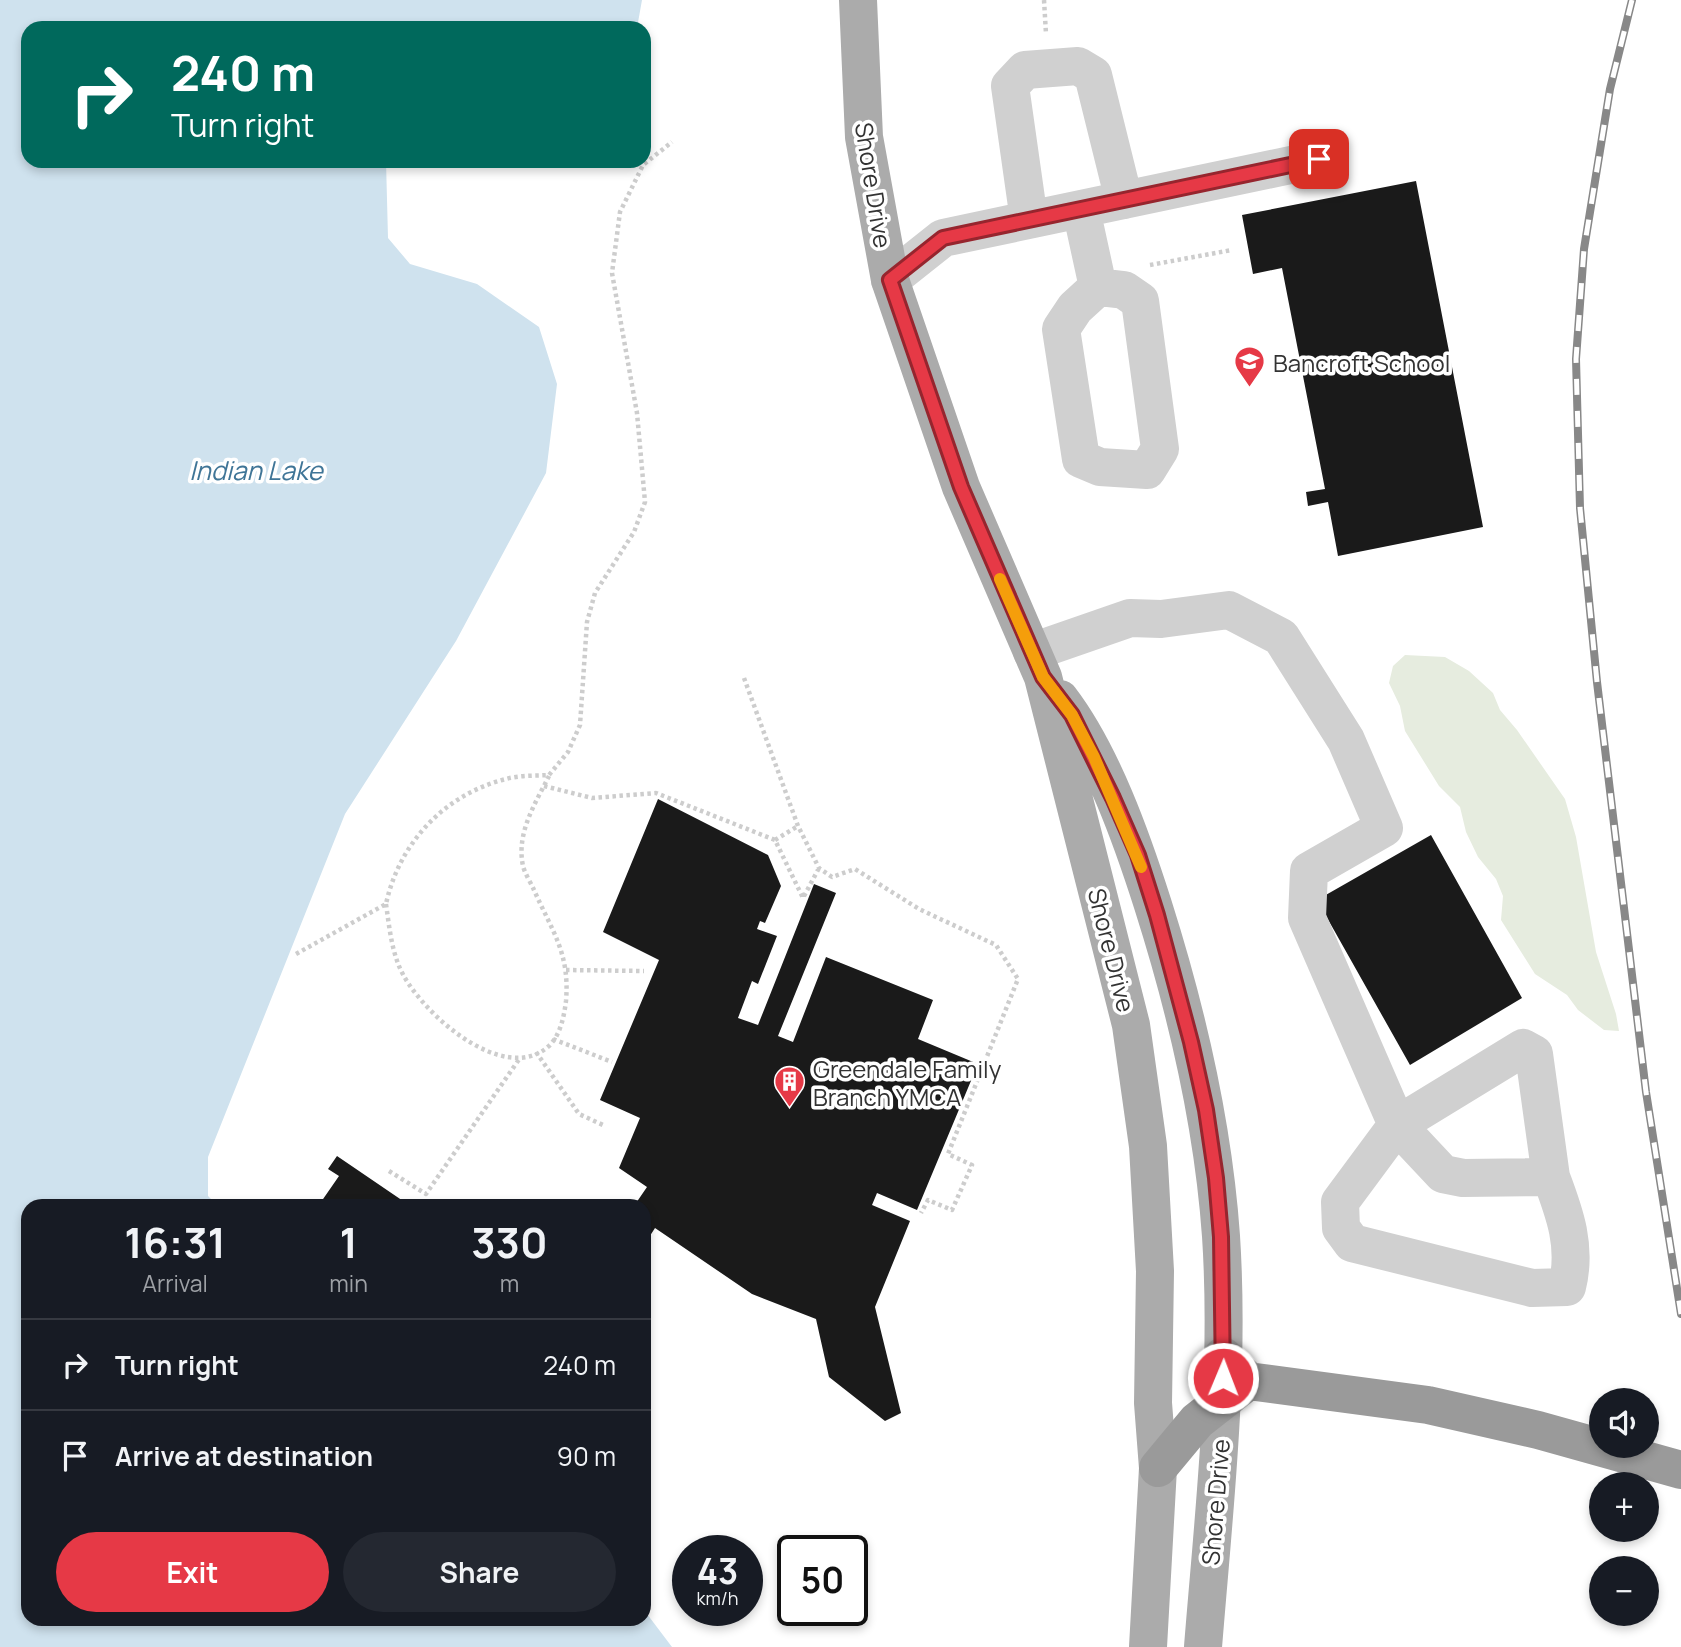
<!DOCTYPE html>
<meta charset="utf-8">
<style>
:root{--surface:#171b24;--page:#242831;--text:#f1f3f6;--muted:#9ea1a6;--line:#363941;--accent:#e63946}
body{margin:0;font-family:Manrope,sans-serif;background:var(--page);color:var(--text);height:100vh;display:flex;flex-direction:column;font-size:26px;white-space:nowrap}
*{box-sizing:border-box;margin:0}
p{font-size:23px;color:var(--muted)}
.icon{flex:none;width:38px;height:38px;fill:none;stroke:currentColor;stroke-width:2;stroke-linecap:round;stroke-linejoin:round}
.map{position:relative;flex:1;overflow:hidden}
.sheet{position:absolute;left:21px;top:1199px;width:630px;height:427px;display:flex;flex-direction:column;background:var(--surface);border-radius:21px;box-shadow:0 4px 10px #0003}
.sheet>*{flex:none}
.guide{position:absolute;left:21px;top:21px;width:630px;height:147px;border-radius:21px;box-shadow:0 4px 10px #0003;background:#00695c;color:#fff;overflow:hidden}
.buttons{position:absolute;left:1589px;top:1388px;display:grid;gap:14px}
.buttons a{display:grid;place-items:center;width:70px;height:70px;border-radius:50%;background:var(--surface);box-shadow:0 4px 10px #0003;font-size:35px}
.speed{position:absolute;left:672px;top:1535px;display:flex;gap:14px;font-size:35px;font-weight:700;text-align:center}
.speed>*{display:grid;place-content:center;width:91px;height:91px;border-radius:50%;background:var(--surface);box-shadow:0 4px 10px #0003;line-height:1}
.speed small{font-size:18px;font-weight:400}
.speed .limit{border:4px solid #111;border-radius:10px;background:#fff;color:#111}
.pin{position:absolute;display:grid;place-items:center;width:60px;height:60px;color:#fff;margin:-30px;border-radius:14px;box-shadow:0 4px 10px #0006}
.me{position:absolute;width:77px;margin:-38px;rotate:1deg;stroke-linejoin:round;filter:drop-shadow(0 0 5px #0008)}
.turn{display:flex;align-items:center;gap:24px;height:147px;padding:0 35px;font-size:32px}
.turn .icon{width:91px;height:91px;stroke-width:2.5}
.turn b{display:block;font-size:49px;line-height:60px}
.eta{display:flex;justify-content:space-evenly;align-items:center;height:119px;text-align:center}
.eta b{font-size:42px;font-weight:700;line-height:49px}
.primary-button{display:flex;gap:14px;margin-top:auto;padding:14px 35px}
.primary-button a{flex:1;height:80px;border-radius:42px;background:var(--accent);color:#fff;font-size:28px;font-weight:700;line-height:80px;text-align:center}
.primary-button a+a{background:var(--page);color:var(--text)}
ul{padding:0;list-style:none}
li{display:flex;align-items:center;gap:21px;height:91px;padding:0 35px;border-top:2px solid var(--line)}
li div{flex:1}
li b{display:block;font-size:26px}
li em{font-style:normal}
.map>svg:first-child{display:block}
</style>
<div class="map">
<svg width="1681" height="1647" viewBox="0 0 1681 1647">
<rect width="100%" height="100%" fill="#fff"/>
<path fill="#e6ecdf" d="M1405 655 1445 657 1469 671 1493 693 1500 710 1517 730 1565 799 1576 837 1596 952 1616 1014 1619 1031 1604 1030 1578 1010 1567 995 1535 974 1501 920 1503 896 1496 879 1478 857 1466 832 1460 807 1439 786 1405 731 1400 706 1389 683 1393 666Z"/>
<path fill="#cfe2ee" d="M0 0H642L637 28H28V161H386L388 238 410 264 477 284 539 327 557 384 546 473 456 641 345 814 208 1157V1196L218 1206H28V1619H644V1610L672 1647H0Z"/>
<path fill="#1a1a1a" d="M1416 181 1483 527 1338 556 1328 502 1308 506 1306 492 1325 489 1282 268 1253 274 1242 215Z
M658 799 768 855 781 886 765 923 760 921 757 929 777 936 758 984 752 981 738 1018 758 1025 814 884 836 893 778 1036 793 1042 826 957 933 1000 918 1039 978 1064 917 1210 877 1193 872 1205 910 1221 875 1307 901 1413 885 1421 829 1377 816 1319 752 1294 655 1228 644 1245V1206H634L647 1187 619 1168 640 1118 600 1100 659 960 603 932Z
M1431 835 1522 998 1410 1065 1317 900Z
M337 1156 406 1203 404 1206H326L321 1202 339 1176 328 1169Z"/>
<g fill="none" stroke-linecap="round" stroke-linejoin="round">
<path stroke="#cdcdcd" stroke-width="4.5" stroke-dasharray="3.5 3.5" stroke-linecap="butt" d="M1044 0 1046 34
M1150 265 1232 250
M744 678 798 826 819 868 832 877 855 869 919 909 996 945 1018 979 948 1154 972 1165 952 1210 928 1200 921 1213
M544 786 592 798 656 793 775 840 803 898 819 868
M775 840 798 826
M386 904C389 925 391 946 399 966 416 1009 504 1089 550 1045 561 1033 564 1016 566 1001 570 953 552 931 534 890 531 883 525 874 523 866 516 833 535 804 549 776
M296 954 386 904C399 843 445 794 506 779 520 775 535 776 549 775L568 752 580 725 587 622 595 593 634 532 645 502 637 413 612 273 620 212 643 165 672 142
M566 970 644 971
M553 1039 612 1062
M536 1052 579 1114 603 1125
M389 1171 426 1194 520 1058"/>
<path stroke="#d0d0d0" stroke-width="38" d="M1081 209 1098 287 1124 290 1140 301 1160 449 1147 470 1100 467 1081 459 1061 329 1075 308 1098 287
M1029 220 1010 86 1025 70 1078 66 1093 75 1124 200
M890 280 943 238 1319 159
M1032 652 1130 618 1161 619 1229 610 1281 637 1346 740 1384 828 1309 871 1307 918 1397 1125 1443 1174 1463 1178 1551 1177 1534 1054 1523 1048 1397 1125 1340 1202 1341 1228 1352 1243 1532 1288 1567 1287C1577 1247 1565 1214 1551 1177"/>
<path stroke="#ababab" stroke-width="38" d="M858 0 864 137 890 280 961 487 1043 677 1131 1025 1148 1146 1155 1271 1153 1403 1158 1468 1148 1647
M1060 699C1102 754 1132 839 1153 905 1187 1012 1213 1123 1221 1236 1230 1373 1214 1510 1203 1647"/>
<path stroke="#9a9a9a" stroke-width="38" d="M1223 1356 1248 1381 1428 1405 1538 1430 1681 1470
M1158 1468 1197 1421 1248 1381"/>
<defs>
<path id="rail" d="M1632 0 1610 89 1584 249 1576 359 1580 508 1597 682 1646 1092 1681 1314"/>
</defs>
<use href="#rail" stroke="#888" stroke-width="8"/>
<use href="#rail" stroke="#fff" stroke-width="5" stroke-dasharray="16" stroke-linecap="butt"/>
</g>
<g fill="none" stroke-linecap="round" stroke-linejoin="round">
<defs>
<path id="route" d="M1223 1378 1221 1237 1216 1178 1206 1110 1191 1042 1157 915 1138 855 1113 798 1072 715 1043 677 961 487 890 280 943 238 1319 159"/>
</defs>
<use href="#route" stroke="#96252e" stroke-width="18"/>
<use href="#route" stroke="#e63946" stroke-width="12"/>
<path stroke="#f59e0b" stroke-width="12" d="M1000 579 1043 677 1072 715 1094 757 1141 867"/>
</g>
<defs>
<symbol id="school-pin" viewBox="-11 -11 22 30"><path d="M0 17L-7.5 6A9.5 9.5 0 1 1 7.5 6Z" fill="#e63946" stroke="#fff"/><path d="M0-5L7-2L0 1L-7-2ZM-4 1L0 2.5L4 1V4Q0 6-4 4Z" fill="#fff"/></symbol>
<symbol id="building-pin" viewBox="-11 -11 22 30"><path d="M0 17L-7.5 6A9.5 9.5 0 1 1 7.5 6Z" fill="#e63946" stroke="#fff"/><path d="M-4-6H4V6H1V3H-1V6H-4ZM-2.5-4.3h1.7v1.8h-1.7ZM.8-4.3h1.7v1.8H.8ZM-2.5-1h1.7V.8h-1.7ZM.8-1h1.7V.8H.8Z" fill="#fff"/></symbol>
</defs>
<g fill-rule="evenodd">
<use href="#school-pin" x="1232" y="344" width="35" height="47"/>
<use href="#building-pin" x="772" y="1064" width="35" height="47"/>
</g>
<g text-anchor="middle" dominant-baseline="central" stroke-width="7" stroke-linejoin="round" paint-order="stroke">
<g font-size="24" fill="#333" stroke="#fff">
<text transform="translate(874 185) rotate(81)">Shore Drive</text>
<text transform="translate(1112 950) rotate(76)">Shore Drive</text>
<text transform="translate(1215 1502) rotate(-85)">Shore Drive</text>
</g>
<g font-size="24" fill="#333" stroke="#fff" text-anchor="start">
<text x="1273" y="362">Bancroft School</text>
<text x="813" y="1068">Greendale Family<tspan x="813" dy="28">Branch YMCA</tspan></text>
</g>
<g font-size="26" font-style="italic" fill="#3f7597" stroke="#fff">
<text x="256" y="470">Indian Lake</text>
</g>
</g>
</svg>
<div class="buttons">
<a><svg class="icon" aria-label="sound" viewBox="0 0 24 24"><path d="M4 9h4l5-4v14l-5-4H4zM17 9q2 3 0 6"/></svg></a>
<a>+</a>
<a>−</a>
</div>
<div class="speed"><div>43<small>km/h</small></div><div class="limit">50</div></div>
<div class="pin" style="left:1319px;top:159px;background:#d93025"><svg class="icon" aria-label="arrive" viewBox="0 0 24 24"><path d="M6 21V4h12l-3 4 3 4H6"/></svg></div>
<svg class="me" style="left:1223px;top:1378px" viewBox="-20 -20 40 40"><circle r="17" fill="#e63946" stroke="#fff" stroke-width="3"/><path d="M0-11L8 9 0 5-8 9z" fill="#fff"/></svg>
<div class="guide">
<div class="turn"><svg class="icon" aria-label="right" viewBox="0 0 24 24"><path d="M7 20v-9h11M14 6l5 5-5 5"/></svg><div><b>240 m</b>Turn right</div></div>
</div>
<section class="sheet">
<div class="eta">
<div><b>16:31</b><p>Arrival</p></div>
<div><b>1</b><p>min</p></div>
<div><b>330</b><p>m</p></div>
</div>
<ul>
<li><svg class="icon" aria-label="right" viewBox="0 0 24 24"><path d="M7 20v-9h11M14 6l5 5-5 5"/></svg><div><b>Turn right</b></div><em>240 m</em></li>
<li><svg class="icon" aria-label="arrive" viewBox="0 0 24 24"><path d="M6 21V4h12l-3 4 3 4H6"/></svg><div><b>Arrive at destination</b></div><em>90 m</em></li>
</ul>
<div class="primary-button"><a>Exit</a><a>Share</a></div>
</section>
</div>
